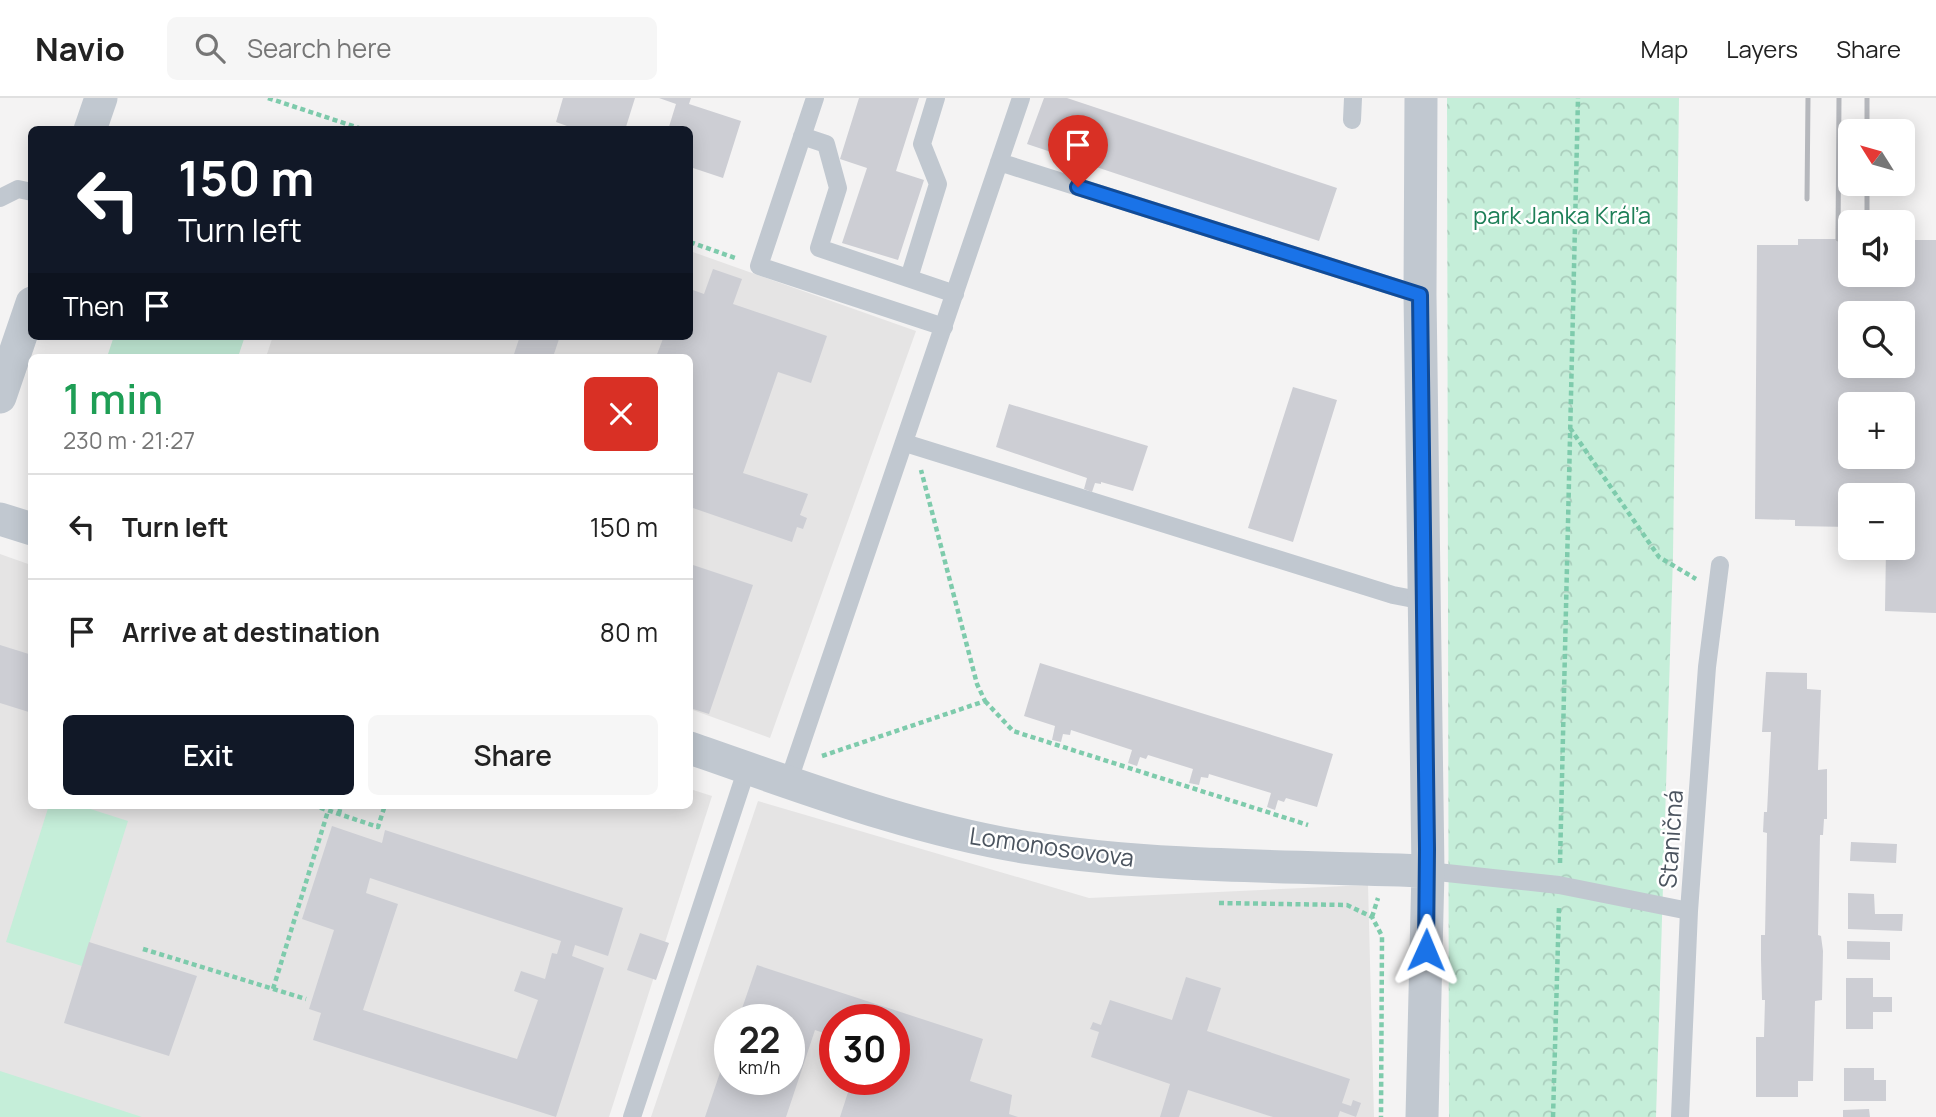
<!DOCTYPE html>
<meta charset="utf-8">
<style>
:root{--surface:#fff;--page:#f6f6f6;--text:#222;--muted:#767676;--line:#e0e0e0;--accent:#111827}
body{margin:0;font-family:Manrope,sans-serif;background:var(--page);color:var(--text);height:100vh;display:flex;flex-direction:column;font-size:26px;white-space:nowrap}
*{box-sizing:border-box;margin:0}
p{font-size:23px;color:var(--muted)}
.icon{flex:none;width:38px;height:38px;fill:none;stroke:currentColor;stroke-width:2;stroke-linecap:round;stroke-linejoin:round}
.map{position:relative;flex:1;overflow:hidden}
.drawer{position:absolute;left:28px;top:256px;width:665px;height:455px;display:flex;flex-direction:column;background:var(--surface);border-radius:10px;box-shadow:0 4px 18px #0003}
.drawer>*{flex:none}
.top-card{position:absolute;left:28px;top:28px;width:665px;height:214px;border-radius:10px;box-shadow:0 4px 18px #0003;background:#111827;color:#fff;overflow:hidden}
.needle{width:46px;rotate:307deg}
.controls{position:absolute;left:1838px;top:21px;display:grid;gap:14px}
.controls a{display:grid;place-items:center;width:77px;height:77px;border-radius:10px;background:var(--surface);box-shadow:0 4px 18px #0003;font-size:35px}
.speed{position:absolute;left:714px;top:906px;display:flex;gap:14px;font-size:35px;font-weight:700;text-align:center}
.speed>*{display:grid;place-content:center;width:91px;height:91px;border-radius:50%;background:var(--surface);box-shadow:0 4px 18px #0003;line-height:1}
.speed small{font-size:18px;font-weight:400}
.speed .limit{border:10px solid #d22;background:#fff;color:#111}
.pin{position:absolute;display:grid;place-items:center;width:60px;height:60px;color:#fff;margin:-72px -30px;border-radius:50% 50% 50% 0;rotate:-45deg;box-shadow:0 0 7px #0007}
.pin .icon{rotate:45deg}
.me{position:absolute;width:77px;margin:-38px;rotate:1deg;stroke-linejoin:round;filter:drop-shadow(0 0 5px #0008)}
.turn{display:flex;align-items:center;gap:24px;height:147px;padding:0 35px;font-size:32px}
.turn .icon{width:91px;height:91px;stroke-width:2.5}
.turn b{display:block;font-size:49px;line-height:60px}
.then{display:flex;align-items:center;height:66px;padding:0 35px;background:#0003;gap:14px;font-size:26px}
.round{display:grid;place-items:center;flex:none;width:74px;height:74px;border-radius:10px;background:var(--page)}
.summary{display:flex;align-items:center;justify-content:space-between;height:119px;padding:0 35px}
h1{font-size:42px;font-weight:600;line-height:52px;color:#1e9e55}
.primary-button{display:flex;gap:14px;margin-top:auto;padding:14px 35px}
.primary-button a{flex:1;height:80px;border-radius:10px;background:var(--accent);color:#fff;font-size:28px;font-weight:600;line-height:80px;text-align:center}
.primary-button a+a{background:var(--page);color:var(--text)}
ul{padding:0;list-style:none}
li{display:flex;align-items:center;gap:21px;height:105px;padding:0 35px;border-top:2px solid var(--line)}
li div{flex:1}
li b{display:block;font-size:26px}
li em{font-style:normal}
header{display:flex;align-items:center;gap:42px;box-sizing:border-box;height:98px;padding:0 35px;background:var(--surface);border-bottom:2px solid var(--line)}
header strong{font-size:33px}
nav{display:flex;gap:38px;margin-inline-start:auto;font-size:24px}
.search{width:490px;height:63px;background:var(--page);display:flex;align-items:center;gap:18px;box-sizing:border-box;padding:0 24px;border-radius:10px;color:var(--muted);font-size:26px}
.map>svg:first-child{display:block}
</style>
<header>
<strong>Navio</strong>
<div class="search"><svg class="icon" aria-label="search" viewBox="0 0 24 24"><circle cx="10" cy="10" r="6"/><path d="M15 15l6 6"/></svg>Search here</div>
<nav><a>Map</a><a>Layers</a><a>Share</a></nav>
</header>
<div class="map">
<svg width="1936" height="1019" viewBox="0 0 1936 1019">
<defs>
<pattern id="park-crowns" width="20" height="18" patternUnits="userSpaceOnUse" patternTransform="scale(1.75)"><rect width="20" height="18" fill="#c5eed9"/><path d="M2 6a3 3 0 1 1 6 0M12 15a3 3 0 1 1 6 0" fill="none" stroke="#abcebd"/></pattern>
</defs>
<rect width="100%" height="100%" fill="#f4f3f3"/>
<path fill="#e5e4e4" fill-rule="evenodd" d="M690 153 916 233 770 640 690 611V259H266L273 238H690Z
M0 456 31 467 32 707H690V691L712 698 609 1019H0Z
M758 703 1089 800 1368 787 1374 1019H651ZM730 922H789V982H730ZM835 922H894V982H835Z"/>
<path fill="url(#park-crowns)" d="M1447 0H1679L1673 458 1656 1019H1449Z"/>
<path fill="#c5eed9" d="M114 238H245L238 259H107Z
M49 707H78L128 723 82 868 6 844Z
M0 973 142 1019H0Z"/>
<path fill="#cdced4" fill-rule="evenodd" d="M563 0H635L625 32H578L556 24Z
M659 0H691L689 6 741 23 723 80 690 69V32H668L676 6Z
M859 0H919L896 73 924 82 898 162 842 145 867 70 840 61Z
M1044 0H1067L1337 90 1319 143 1027 46Z
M1798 141H1850V177H1902V142H1936V515L1885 513 1886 450H1902V397H1850V429L1795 428V422L1755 421 1757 147H1798ZM1850 215H1902V268H1850ZM1850 306H1902V359H1850Z
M713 171 742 181 733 206 827 238 811 285 778 274 743 375 808 396 800 417 807 420 803 431 797 429 792 444 690 409V259H656L664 238H690V191L704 196Z
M520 238H560L553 259H513Z
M1293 289 1337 302 1293 444 1248 430Z
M1009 306 1148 348 1133 393 1101 384V386L1095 385 1092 394 1084 391 1087 380 996 349Z
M690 466 753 487 709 616 690 610Z
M0 547 32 557V615L0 605Z
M1040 565 1333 656 1317 709 1286 700 1284 704 1278 702 1275 712 1267 709 1271 695 1209 676 1208 680 1201 679 1199 687 1189 685 1193 671 1148 657 1146 661 1140 659 1137 668 1128 665 1132 652 1071 632 1070 637 1063 636 1061 644 1052 642 1055 628 1024 618Z
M1766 574 1807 575V591L1821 592 1818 672 1827 671V721H1824L1823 737H1820L1818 837 1821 838 1823 853 1822 902 1815 903 1813 983H1798V999H1756V939H1764L1765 902H1762L1761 861V837H1765L1767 735 1763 734 1764 714H1767L1771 634H1762Z
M332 728 382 745 385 732 623 810 608 858 575 847 572 858 604 870 556 1019 313 942 321 915 309 911 334 832 302 821ZM370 780 561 843 557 856 552 855 545 881 521 873 514 893 538 902 517 961 363 912 398 806 366 795Z
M1851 744 1897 746 1896 765 1850 763Z
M1848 795 1874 796 1875 816H1903L1902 833 1848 831Z
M640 835 669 845 656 882 627 872Z
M1847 843 1890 844V862L1847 861Z
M89 844 197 878 169 958 64 925Z
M757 867 983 941 970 983 1012 997 1009 1016 1018 1019H840L852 982H894V922H835V939L815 932 786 1019H705L729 948 730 982H789V922H738Z
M1186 879 1221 890 1207 933 1350 981 1342 1005 1351 1008 1353 1002 1361 1005 1356 1019 1340 1013 1338 1019H1273L1188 992 1179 1019H1160L1170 986 1091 959 1099 934 1090 931 1093 924 1101 927 1110 902 1172 922Z
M1846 880H1873V899H1892V914H1873V931H1846Z
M1844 970H1874V982H1886V1003H1844Z
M1869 1011 1870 1019H1843V1012Z"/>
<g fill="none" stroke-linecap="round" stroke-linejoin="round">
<path stroke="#7ecbac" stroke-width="4.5" stroke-dasharray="5 3.5" stroke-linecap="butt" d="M268 0 365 32
M690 144 738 161
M1570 330 1659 459 1696 481
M985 603 1013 633 1308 727
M822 658 985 603 977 586 921 372
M312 707 378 729 385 707
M339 716 341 707
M1560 765 1578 0
M1219 805 1347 807 1372 819 1382 838 1381 1019
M1372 819 1378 800
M143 851 306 901
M273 891 328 713
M1553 1019 1559 809"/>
<path stroke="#c1c8d0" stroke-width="18" d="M815 0 759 168 944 229
M1352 22 1353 0
M802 38 826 46 838 90 819 150 955 196
M999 64 1420 197
M0 100 18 91 32 94
M909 180 938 86 922 46 936 0
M905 345 1393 497 1424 503
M789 682 1021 0
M1428 773 1559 787 1689 813
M632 1019 747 670
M1680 1019 1689 813 1707 569 1720 467"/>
<path stroke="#c1c8d0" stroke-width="33" d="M1421 0 1420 197 1428 773 1422 1019
M90 32 101 0
M0 299 32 205
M0 421 32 431
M690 650C800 688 914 732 1030 750 1161 770 1296 768 1428 773"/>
<path stroke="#b5b7bc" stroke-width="5" d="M1867 33V0
M1807 101 1808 0
M1867 124V86
M1838 141 1839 0"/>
</g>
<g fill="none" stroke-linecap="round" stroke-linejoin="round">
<defs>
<path id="route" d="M1078 89 1420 197 1427 751 1426 852"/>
</defs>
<use href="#route" stroke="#114b97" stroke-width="18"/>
<use href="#route" stroke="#1a73e8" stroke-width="12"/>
</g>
<g text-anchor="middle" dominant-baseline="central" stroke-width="5" stroke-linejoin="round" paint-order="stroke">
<g font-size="24" fill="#1d7f57" stroke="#fff">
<text x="1562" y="116">park Janka Kráľa</text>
</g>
<g font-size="24" fill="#4b545f" stroke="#fff">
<text transform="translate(1670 741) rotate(-86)">Staničná</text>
<text transform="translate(1052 748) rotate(8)">Lomonosovova</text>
</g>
</g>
</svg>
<div class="controls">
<a><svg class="needle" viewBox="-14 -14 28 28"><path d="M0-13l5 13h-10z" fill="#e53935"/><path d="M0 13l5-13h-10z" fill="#767676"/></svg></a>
<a><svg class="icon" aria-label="sound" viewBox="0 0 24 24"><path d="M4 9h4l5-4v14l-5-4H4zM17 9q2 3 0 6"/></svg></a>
<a><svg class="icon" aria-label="search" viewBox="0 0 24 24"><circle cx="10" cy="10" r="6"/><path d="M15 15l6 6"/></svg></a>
<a>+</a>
<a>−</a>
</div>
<div class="speed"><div>22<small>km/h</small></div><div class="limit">30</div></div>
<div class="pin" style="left:1078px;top:89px;background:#d93025"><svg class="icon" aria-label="arrive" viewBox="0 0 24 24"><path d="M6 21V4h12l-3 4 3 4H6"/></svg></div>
<svg class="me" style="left:1426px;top:852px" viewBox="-20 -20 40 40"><path d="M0-17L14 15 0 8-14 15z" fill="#1a73e8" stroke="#fff" stroke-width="4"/></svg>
<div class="top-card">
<div class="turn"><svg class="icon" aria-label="left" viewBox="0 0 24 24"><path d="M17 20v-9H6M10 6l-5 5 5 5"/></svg><div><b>150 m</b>Turn left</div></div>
<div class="then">Then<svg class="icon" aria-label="arrive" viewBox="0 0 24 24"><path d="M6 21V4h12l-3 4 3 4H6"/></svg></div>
</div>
<section class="drawer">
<div class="summary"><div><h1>1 min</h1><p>230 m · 21:27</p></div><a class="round" style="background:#d93025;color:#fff"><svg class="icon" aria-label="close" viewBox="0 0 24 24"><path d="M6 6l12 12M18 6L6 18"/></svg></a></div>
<ul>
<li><svg class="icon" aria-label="left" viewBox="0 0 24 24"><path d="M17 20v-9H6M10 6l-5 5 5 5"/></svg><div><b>Turn left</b></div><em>150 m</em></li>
<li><svg class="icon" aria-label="arrive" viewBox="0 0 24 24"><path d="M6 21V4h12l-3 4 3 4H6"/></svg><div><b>Arrive at destination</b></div><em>80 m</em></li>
</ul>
<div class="primary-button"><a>Exit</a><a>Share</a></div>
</section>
</div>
